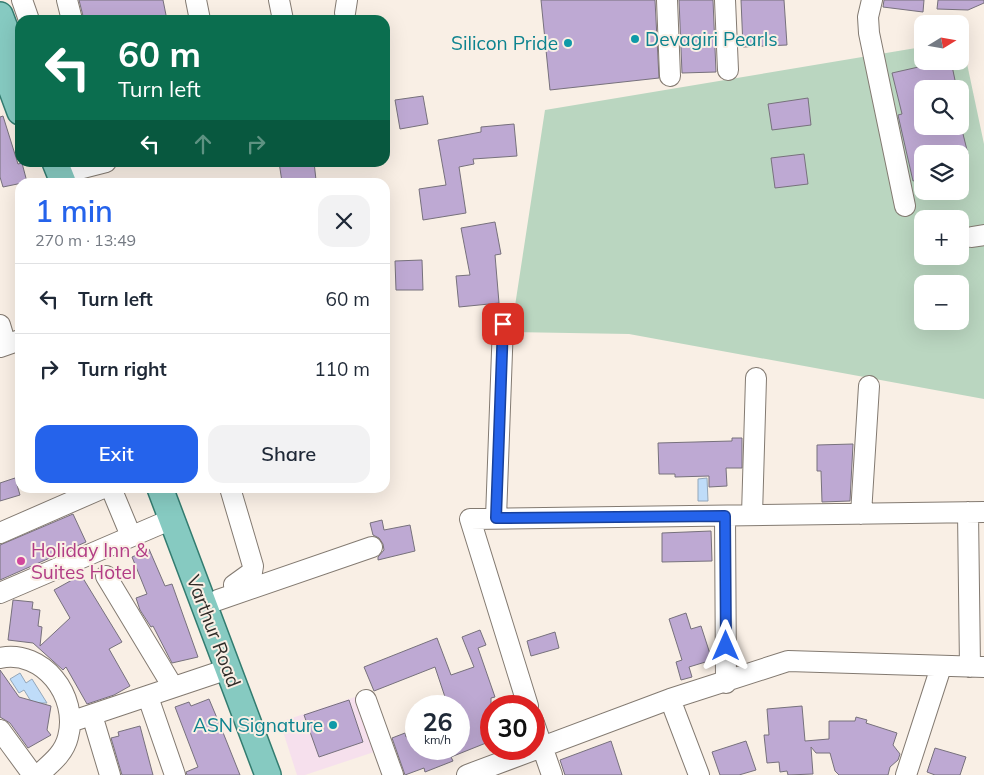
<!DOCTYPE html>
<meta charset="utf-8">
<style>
:root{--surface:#fff;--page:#f2f2f3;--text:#1f2937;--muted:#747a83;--line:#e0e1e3;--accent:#2563eb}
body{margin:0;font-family:Mulish,sans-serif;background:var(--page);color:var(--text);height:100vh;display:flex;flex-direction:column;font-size:19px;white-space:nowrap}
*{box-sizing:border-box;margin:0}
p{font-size:16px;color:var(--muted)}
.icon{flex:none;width:28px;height:28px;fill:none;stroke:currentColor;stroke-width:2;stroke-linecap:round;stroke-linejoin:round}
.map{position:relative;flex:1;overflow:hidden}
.side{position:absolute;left:15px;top:178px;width:375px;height:315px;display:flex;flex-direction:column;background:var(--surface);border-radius:15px;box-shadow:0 5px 20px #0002}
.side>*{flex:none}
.hud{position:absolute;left:15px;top:15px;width:375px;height:152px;border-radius:15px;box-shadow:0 5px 20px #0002;background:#0b6e4f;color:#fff;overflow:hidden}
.needle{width:32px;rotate:79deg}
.fabs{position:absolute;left:914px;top:15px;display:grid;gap:10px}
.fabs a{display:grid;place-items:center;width:55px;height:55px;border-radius:10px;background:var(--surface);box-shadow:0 5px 20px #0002;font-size:25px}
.speed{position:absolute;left:405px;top:695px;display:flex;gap:10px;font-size:25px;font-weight:700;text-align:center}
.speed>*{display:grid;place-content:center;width:65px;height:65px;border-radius:50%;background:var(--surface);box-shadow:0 5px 20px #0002;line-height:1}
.speed small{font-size:12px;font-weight:400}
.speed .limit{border:8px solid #d22;background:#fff;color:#111}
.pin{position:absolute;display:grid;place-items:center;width:42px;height:42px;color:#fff;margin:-21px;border-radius:10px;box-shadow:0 2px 8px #0006}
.me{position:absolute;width:55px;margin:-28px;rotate:0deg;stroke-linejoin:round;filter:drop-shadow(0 0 4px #0008)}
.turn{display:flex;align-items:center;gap:18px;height:105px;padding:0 20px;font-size:22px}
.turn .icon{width:65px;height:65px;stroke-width:2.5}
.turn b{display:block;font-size:35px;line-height:42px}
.lanes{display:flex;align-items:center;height:48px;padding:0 20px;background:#0003;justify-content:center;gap:25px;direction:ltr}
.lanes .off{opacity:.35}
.round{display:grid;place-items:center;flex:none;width:52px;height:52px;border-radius:15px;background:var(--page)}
.head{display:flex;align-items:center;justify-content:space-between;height:85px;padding:0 20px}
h1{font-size:30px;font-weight:600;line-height:38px;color:var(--accent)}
.cta{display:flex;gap:10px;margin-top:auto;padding:10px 20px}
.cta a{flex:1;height:58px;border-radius:15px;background:var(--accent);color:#fff;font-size:20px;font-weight:600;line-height:58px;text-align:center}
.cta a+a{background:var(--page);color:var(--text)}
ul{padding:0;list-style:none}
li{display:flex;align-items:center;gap:15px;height:70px;padding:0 20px;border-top:1px solid var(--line)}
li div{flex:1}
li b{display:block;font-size:19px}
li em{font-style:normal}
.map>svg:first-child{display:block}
</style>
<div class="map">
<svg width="984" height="775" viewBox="0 0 984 775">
<rect width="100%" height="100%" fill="#f9efe5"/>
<path fill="#f6e0ed" d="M358 696 377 751 305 775H297L280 722Z"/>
<path fill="#bad6c0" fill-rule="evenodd" d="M960 40H962L984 144V399L629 334 511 332 545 110 922 47V61H960ZM922 89H960V126H922ZM922 154H960V191H922ZM922 219H960V256H922ZM922 284H960V321H922Z"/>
<path fill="#bfdcf9" stroke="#94a7ba" d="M707 478 708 501H698V479Z
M20 673 26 683 32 679 47 703H32L24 690 19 693 10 679Z"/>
<path fill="#bea9d3" stroke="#77717c" d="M79 0H163L167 20H84Z
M541 0H655L659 78 550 90Z
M679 0H713L716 72 682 73Z
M741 0H784L787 45 743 47Z
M884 0H924L923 12 883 7Z
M938 0H984V3L968 10 937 9Z
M945 61H951L956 85 940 89H922V126H961L968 154H922V178L913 181 898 115 902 114 892 73Z
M423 96 428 124 400 129 395 100Z
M808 98 811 125 772 130 768 104Z
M3 116 18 164 22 163 27 182 3 187 0 177V117Z
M514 124 517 156 473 159 474 164 459 167 466 213 423 220 419 189 446 185 438 140 481 132V127Z
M804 154 808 184 775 188 771 158Z
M279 162H314L316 180 282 182Z
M495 222 501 254 495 255 499 303 459 307 456 276 470 275 461 228Z
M422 260 423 290H396L395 261Z
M732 438H742V468H726L727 486 709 487V476L675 477V474H659L658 443 732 441Z
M853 444 850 501 822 502 821 471H817V445Z
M15 478 20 495 0 501V483Z
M73 514 86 542 0 580V545Z
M382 520 384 530 410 525 415 551 378 560V557L384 550 383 544 379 538 373 535 370 523Z
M711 531 712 561 662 562V533Z
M149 549 165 586 172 584 198 657 172 663 153 626 151 627 140 610 136 598 147 594 132 557Z
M81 575 122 642 109 649 130 686 114 695 87 704 66 667 63 670 33 643 8 640 13 600 33 602 32 609 40 610 38 626 42 627 40 646 70 618 54 590Z
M686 613 691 629 701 626 712 660 689 667 692 677 681 680 676 662 682 660 669 619Z
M480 630 486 645 478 648 495 697 491 698V741L451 757 453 761 425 772 424 768 405 775 392 738 405 733 406 737 416 733V749H459V706H448L435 667 374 691 364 667 437 638 451 675 474 667 462 637Z
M555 632 559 648 531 656 527 641Z
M0 670 19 697 51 706 47 730 51 735 28 748 10 723 0 717Z
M209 699 222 730 240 775H187L186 772 198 767 175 707 189 702 191 706Z
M349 700 363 742 319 757 304 715Z
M802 706 805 741 829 739V721H855L856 717 867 720 866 723 897 733 893 745 900 754 898 760 890 767 888 775H839L835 771 830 753H816L811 747 813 774 788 775 787 771 780 772 779 762 767 763 764 735H769L767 709Z
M140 726 153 775H122L111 738 119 736 118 732Z
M611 741 622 775H565L560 760Z
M746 741 756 770 739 775H720L712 752Z
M935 748 966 757 960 775H935L927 772Z"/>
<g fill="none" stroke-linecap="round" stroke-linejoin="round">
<defs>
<path id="minor" d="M22 0 29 20
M67 0 72 20
M196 0 200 20
M279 0 283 20
M667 0 670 76
M725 0 728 70
M872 0 868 17 869 33 905 206
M345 13 347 0
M59 174 106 162
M972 237 984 235
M0 325 6 345
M0 347 20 340
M111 488 131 536
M230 488 253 566 252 572 234 585 235 594
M968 512 970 667
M861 514 869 386
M752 515 756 378
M725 516 726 683
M496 518 503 324
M0 533 103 488
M106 576 173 687
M0 593 172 519
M218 600 372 547
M0 658C43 649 79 696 68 737 64 754 50 764 38 775
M148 697 175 775
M670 699 699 775
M366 700 393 775
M528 706 470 519 984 512
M92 715 110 775
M70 722 228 669
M534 723 552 775
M0 730 33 775
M467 775 670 699 788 661 984 667
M906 775 941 667"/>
<path id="major" d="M0 15 20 68
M0 58 20 112
M55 162 63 182
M160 488 268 775"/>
</defs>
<use href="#minor" stroke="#837a71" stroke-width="22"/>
<use href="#major" stroke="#337c70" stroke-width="28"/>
<use href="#minor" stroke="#fff" stroke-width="20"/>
<use href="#major" stroke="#86cac1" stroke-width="25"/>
</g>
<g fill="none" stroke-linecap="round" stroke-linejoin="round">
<defs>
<path id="route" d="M503 324 496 518 725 516 726 646"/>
</defs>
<use href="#route" stroke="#184099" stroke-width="12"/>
<use href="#route" stroke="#2563eb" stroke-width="9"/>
</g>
<g fill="#0f9aa8" stroke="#f9efe5" stroke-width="2">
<circle cx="635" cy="39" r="5"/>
<circle cx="568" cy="43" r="5"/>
<circle cx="333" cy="725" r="5"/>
</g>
<circle fill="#d1479c" stroke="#f9efe5" stroke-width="2" cx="21" cy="561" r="5"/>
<g text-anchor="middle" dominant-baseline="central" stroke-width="4" stroke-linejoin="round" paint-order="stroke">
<g font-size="19" fill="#0d838f" stroke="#f9efe5" text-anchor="end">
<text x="645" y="39" text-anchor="start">Devagiri Pearls</text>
<text x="558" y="43">Silicon Pride</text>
<text x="323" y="725">ASN Signature</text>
</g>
<g font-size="19" fill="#b23c85" stroke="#f9efe5" text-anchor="start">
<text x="31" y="550">Holiday Inn &amp;<tspan x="31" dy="22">Suites Hotel</tspan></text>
</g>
<g font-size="19" fill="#2f2b27" stroke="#f9efe5">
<text transform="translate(214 631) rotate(69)">Varthur Road</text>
</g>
</g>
</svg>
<div class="fabs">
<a><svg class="needle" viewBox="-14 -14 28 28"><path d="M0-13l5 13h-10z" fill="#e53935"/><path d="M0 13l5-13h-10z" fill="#747a83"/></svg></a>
<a><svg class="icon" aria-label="search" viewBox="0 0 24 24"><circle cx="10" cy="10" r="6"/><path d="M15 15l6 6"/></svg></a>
<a><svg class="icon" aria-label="layers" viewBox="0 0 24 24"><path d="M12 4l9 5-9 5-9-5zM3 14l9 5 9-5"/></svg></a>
<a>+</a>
<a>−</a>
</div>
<div class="speed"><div>26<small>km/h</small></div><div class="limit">30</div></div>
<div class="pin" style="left:503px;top:324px;background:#d93025"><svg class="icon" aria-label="arrive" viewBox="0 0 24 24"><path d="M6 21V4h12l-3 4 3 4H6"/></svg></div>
<svg class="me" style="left:726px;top:646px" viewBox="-20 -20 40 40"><path d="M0-17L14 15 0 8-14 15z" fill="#2563eb" stroke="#fff" stroke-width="4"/></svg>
<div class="hud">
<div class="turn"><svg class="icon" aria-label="left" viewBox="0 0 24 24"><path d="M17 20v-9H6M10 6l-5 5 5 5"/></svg><div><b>60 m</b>Turn left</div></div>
<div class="lanes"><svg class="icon" aria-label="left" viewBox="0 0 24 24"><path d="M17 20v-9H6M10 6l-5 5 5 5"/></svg><svg class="icon off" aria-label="ahead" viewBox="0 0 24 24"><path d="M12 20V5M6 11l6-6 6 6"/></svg><svg class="icon off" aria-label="right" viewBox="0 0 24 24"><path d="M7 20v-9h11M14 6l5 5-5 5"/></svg></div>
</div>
<section class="side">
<div class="head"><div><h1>1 min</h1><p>270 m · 13:49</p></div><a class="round"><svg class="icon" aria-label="close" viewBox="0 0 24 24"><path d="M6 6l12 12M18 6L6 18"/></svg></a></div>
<ul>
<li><svg class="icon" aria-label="left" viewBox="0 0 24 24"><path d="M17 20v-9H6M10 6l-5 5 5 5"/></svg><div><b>Turn left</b></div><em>60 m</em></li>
<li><svg class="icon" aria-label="right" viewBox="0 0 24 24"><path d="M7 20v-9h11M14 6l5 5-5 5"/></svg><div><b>Turn right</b></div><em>110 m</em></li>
</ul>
<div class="cta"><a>Exit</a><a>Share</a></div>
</section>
</div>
